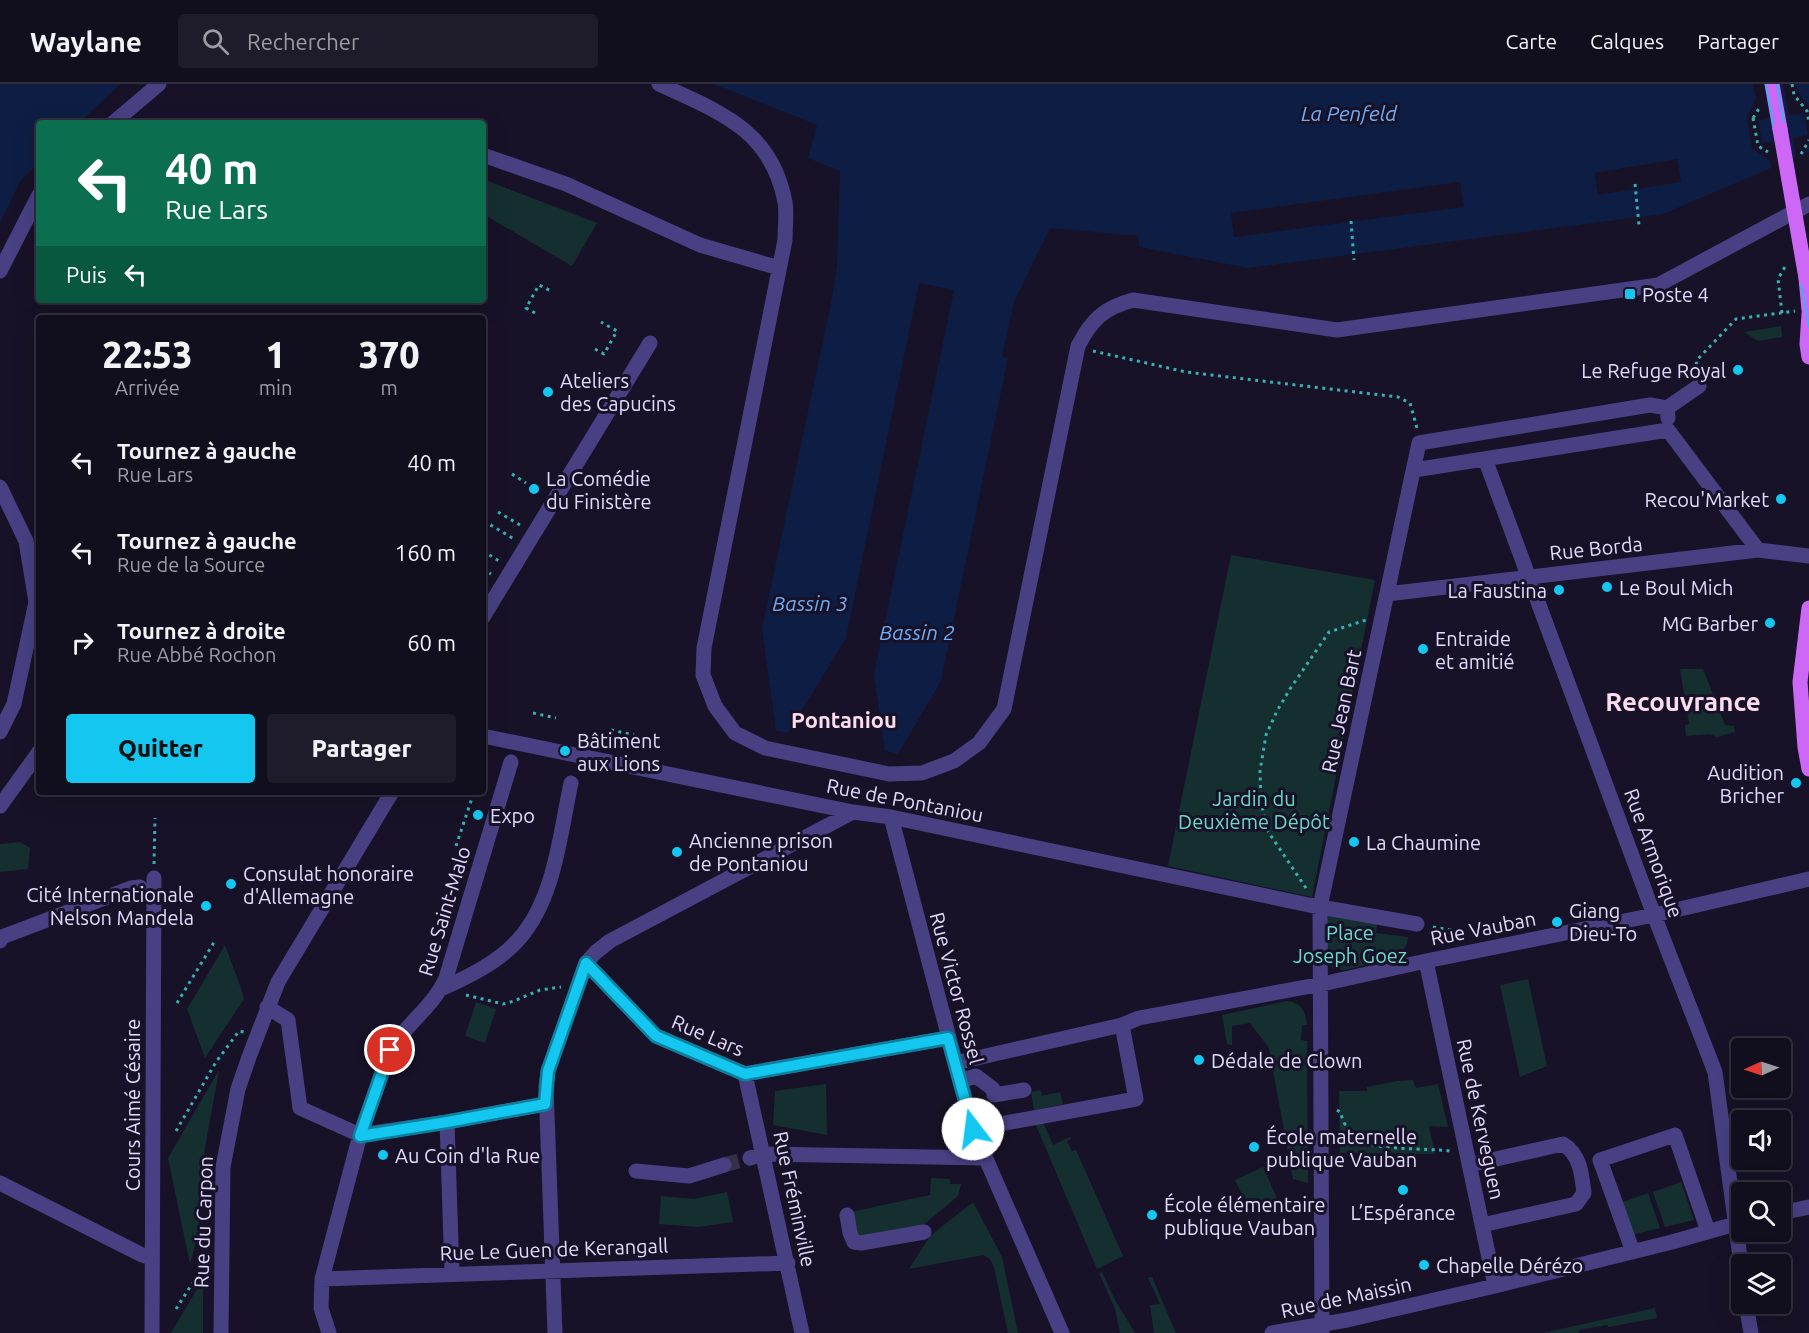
<!DOCTYPE html>
<html lang="fr">
<meta charset="utf-8">
<style>
:root{--surface:#110e1d;--page:#1e1c2a;--text:#f1f3f6;--muted:#9c9ca4;--line:#302e3b;--accent:#13c7f0}
body{margin:0;font-family:Ubuntu,sans-serif;background:var(--page);color:var(--text);height:100vh;display:flex;flex-direction:column;font-size:22px;white-space:nowrap}
*{box-sizing:border-box;margin:0}
p{font-size:20px;color:var(--muted)}
.icon{flex:none;width:33px;height:33px;fill:none;stroke:currentColor;stroke-width:2;stroke-linecap:round;stroke-linejoin:round}
.map{position:relative;flex:1;overflow:hidden}
.sheet{position:absolute;left:36px;top:231px;width:450px;height:480px;display:flex;flex-direction:column;background:var(--surface);border-radius:6px;box-shadow:0 6px 24px #0002,0 0 0 2px var(--line)}
.sheet>*{flex:none}
.banner{position:absolute;left:36px;top:36px;width:450px;height:183px;border-radius:6px;box-shadow:0 6px 24px #0002,0 0 0 2px var(--line);background:#0b6e4f;color:#fff;overflow:hidden}
.needle{width:39px;rotate:267deg}
.tools{position:absolute;left:1731px;top:954px;display:grid;gap:12px}
.tools a{display:grid;place-items:center;width:60px;height:60px;border-radius:6px;background:var(--surface);box-shadow:0 6px 24px #0002,0 0 0 2px var(--line);font-size:30px}
.pin{position:absolute;display:grid;place-items:center;width:51px;height:51px;color:#fff;margin:-26px;border:3px solid #fff;border-radius:50%;box-shadow:0 2px 6px #0007}
.me{position:absolute;width:66px;margin:-33px;rotate:345deg;stroke-linejoin:round;filter:drop-shadow(0 0 4px #0008)}
.turn{display:flex;align-items:center;gap:21px;height:126px;padding:0 30px;font-size:27px}
.turn .icon{width:78px;height:78px;stroke-width:2.5}
.turn b{display:block;font-size:42px;line-height:51px}
.then{display:flex;align-items:center;height:57px;padding:0 30px;background:#0003;gap:12px;font-size:22px}
.eta{display:flex;justify-content:space-evenly;align-items:center;height:102px;text-align:center}
.eta b{font-size:36px;font-weight:800;line-height:42px}
.cta{display:flex;gap:12px;margin-top:auto;padding:12px 30px}
.cta a{flex:1;height:69px;border-radius:6px;background:var(--accent);color:#111;font-size:24px;font-weight:800;line-height:69px;text-align:center}
.cta a+a{background:var(--page);color:var(--text)}
ul{padding:0;list-style:none}
li{display:flex;align-items:center;gap:18px;height:90px;padding:0 30px}
li div{flex:1}
li b{display:block;font-size:22px}
li em{font-style:normal}
header{display:flex;align-items:center;gap:36px;box-sizing:border-box;height:84px;padding:0 30px;background:var(--surface);border-bottom:2px solid var(--line)}
header strong{font-size:28px}
nav{display:flex;gap:33px;margin-inline-start:auto;font-size:21px}
.search{width:420px;height:54px;background:var(--page);display:flex;align-items:center;gap:15px;box-sizing:border-box;padding:0 21px;border-radius:6px;color:var(--muted);font-size:22px}
.map>svg:first-child{display:block}
</style>
<header>
<strong>Waylane</strong>
<div class="search"><svg class="icon" aria-label="search" viewBox="0 0 24 24"><circle cx="10" cy="10" r="6"/><path d="M15 15l6 6"/></svg>Rechercher</div>
<nav><a>Carte</a><a>Calques</a><a>Partager</a></nav>
</header>
<div class="map">
<svg width="1809" height="1249" viewBox="0 0 1809 1249">
<rect width="100%" height="100%" fill="#171227"/>
<path fill="#152f31" d="M483 95 597 139 572 182 483 130Z
M1781 242 1782 253 1758 257 1744 248Z
M1231 471 1375 496 1312 813 1168 782Z
M1680 585H1703L1725 641 1734 642 1735 648 1717 653 1709 650 1686 652 1685 641 1689 640Z
M20 758 30 764 28 785 0 788V760Z
M1328 831 1377 840 1376 849 1408 853 1407 860 1399 873 1345 886 1333 885C1321 871 1324 848 1328 831Z
M225 861 242 907 244 915 205 974 187 925Z
M1528 895 1547 982 1520 993 1500 901Z
M1287 917C1302 919 1305 926 1307 941H1302L1301 956 1307 957 1308 1099 1293 1095 1269 964 1250 939 1232 942V961L1227 960 1222 931Z
M476 918 496 925 485 959 465 952Z
M219 986 205 1064 198 1149 190 1180 168 1074Z
M1413 996 1416 1004 1438 1000 1448 1043 1429 1042 1435 1070 1340 1069 1339 1007H1367V1003L1397 997Z
M826 1000 827 1051 773 1041 775 1007Z
M1041 1006 1042 1012 1060 1008 1063 1020 1034 1026 1031 1008Z
M1043 1038 1053 1061 1070 1053 1071 1055 1067 1057 1072 1067 1076 1066 1123 1172 1097 1185 1035 1039Z
M1263 1083 1282 1126C1271 1131 1255 1127 1247 1118 1242 1112 1239 1103 1235 1096Z
M931 1094 950 1095V1100H961L958 1112 922 1142 859 1153 854 1147 851 1128 930 1111Z
M1681 1098 1694 1136 1665 1143 1653 1108Z
M727 1108 733 1138 698 1143 659 1140 661 1112 694 1115Z
M1648 1109 1660 1144 1631 1151 1620 1119Z
M973 1118 1002 1173 1018 1249H1008L994 1183 990 1175 983 1171 909 1185 930 1152Z
M1102 1188 1116 1218 1135 1249H1120L1115 1225 1099 1189Z
M1152 1193 1176 1249H1154L1150 1221 1160 1220 1148 1194Z
M203 1195V1249H171Z
M1655 1224 1657 1234 1608 1243 1607 1241 1579 1246V1249H1543Z"/>
<path fill="#0e1d43" d="M0 0H120L80 39H39V78L21 96 0 139Z
M714 0H1809V68L1663 130 1248 184 1139 163 1138 152 1050 144 1014 218 1002 273 1008 274 941 597 898 670 885 667 874 590 954 206 919 199 846 554 788 649 776 647 762 545 832 214 837 182 840 87 808 74 817 41Z"/>
<path fill="#171227" d="M1753 0H1766L1772 34 1758 36 1762 59 1776 57 1780 83 1772 87 1770 76 1752 65 1747 33 1756 15Z
M1783 0H1796L1797 6 1809 23V62L1804 69 1805 73 1797 76 1793 54 1808 51 1804 29 1789 31Z
M1677 75 1681 98 1598 111 1595 89Z
M1460 98 1464 123 1234 153 1231 129Z"/>
<g fill="none" stroke-linecap="round" stroke-linejoin="round">
<path stroke="#353047" stroke-width="15" stroke-dasharray="15 8" stroke-linecap="butt" d="M724 1081 750 1074"/>
<path stroke="#38b0b2" stroke-width="3" stroke-dasharray="3 4.5" stroke-linecap="butt" d="M1792 0 1794 11 1807 27 1809 39
M1753 34 1760 23
M1801 70 1809 56
M1635 100 1639 141
M1351 137 1354 176
M535 229 526 224 539 201 551 207
M1782 229 1778 195 1786 181
M595 265 604 270 617 247 601 238
M1093 267 1186 288 1398 313 1410 319 1417 344
M1698 288 1696 277 1736 235 1795 227
M512 390 526 399
M498 428 520 441
M484 437 514 455
M483 467 499 477
M483 485 491 490
M533 629 556 634
M611 646 634 651
M483 684 488 670
M456 762 474 708
M154 780 155 734
M1306 804 1267 746 1261 718 1260 687 1266 651 1277 627 1290 605 1329 548 1366 536
M1433 843 1458 847 1460 856
M466 911 503 920 514 917 540 906 561 903
M177 919 216 855
M1337 1026 1340 1028C1343 1036 1347 1047 1353 1053 1366 1067 1430 1064 1450 1067
M176 1047 216 978 239 947 244 948
M176 1225 206 1178"/>
<path stroke="#484083" stroke-width="15" d="M659 0C719 28 771 45 785 118 787 130 785 144 785 156L704 564 703 591 715 622 735 649 765 664 889 690 922 689 954 677 979 659 1004 625 1078 262C1092 235 1104 224 1133 216L1337 246 1658 201 1809 120
M113 39 159 0
M483 71 566 100 700 161 779 184
M0 187 39 111
M1668 334 1667 324 1699 302
M1668 346 1758 466
M1485 375 1654 831 1715 988 1742 1188
M1414 386 1668 346
M0 403 26 457 36 518 14 620 0 648
M1387 510 1758 466 1809 472
M483 533 650 259
M483 652 853 728 891 733 1309 821 1417 840
M0 722 39 668
M891 733 973 1045 1062 1249
M0 857 2 853 131 804 140 803
M1426 877 1495 1202
M586 879 656 952 745 990 948 954
M441 905C468 893 499 878 519 855 555 814 560 750 571 699
M267 923 288 936 300 1024 360 1051 447 1038 545 1020
M955 979 1122 941 1139 934 1322 900 1426 877 1654 831 1809 795
M745 990 802 1249
M960 997 976 992 993 1005 994 1011 1024 1006
M447 1038 452 1189
M973 1045 1136 1015 1122 941
M750 1074 764 1070 985 1074
M1469 1081 1563 1060C1580 1070 1582 1091 1584 1109L1576 1120 1482 1141
M636 1087 689 1092 724 1081
M0 1099 142 1171 152 1174
M1780 1129 1809 1123
M847 1131 850 1149 854 1158 861 1159 924 1148
M1633 1168 1600 1076 1675 1051 1708 1147
M322 1195 788 1179
M1746 1220 1751 1249
M152 1249 154 794
M221 1249 223 1083 238 1005 249 973 278 898 392 708
M329 1249 321 1224 322 1195 360 1051 390 966C407 939 433 923 446 894L511 678
M555 1249 546 1002 548 987 586 879 596 868 610 857 853 728
M1272 1249 1347 1236 1495 1202 1672 1158 1742 1138
M1322 1249 1320 823 1419 359 1650 321 1667 324"/>
<path stroke="#cc68f5" stroke-width="15" d="M1772 0 1780 45
M1806 194 1809 226
M1809 230 1807 260 1809 273
M1809 524 1800 598 1805 663 1809 685"/>
<path stroke="#13c7f0" stroke-width="1.5" d="M1766 0 1809 243
M1777 0 1809 180"/>
<path stroke="#38b0b2" stroke-width="3" stroke-dasharray="3 4.5" stroke-linecap="butt" d="M1753 34 1758 62 1768 68"/>
<path stroke="#cc68f5" stroke-width="15" d="M1780 45 1806 194"/>
</g>
<g fill="none" stroke-linecap="round" stroke-linejoin="round">
<defs>
<path id="route" d="M390 966 360 1052 447 1038 545 1020 548 987 586 879 656 952 745 990 948 954 973 1045"/>
</defs>
<use href="#route" stroke="#0c819c" stroke-width="15"/>
<use href="#route" stroke="#13c7f0" stroke-width="10"/>
</g>
<g fill="#13c7f0" stroke="#171227" stroke-width="2">
<rect x="1624" y="204" width="12" height="12" rx="3"/>
<circle cx="1738" cy="286" r="6"/>
<circle cx="548" cy="308" r="6"/>
<circle cx="534" cy="405" r="6"/>
<circle cx="1781" cy="415" r="6"/>
<circle cx="1607" cy="503" r="6"/>
<circle cx="1559" cy="506" r="6"/>
<circle cx="1770" cy="539" r="6"/>
<circle cx="1423" cy="565" r="6"/>
<circle cx="565" cy="667" r="6"/>
<circle cx="1796" cy="699" r="6"/>
<circle cx="478" cy="731" r="6"/>
<circle cx="1354" cy="758" r="6"/>
<circle cx="677" cy="768" r="6"/>
<circle cx="231" cy="800" r="6"/>
<circle cx="206" cy="822" r="6"/>
<circle cx="1557" cy="838" r="6"/>
<circle cx="1199" cy="976" r="6"/>
<circle cx="1254" cy="1063" r="6"/>
<circle cx="383" cy="1071" r="6"/>
<circle cx="1403" cy="1106" r="6"/>
<circle cx="1152" cy="1131" r="6"/>
<circle cx="1424" cy="1181" r="6"/>
</g>
<g text-anchor="middle" dominant-baseline="central" stroke-width="6" stroke-linejoin="round" paint-order="stroke">
<g font-size="20" fill="#e1dafd" stroke="#171227" text-anchor="start">
<text x="1642" y="210">Poste 4</text>
<text x="1726" y="286" text-anchor="end">Le Refuge Royal</text>
<text x="560" y="296">Ateliers<tspan x="560" dy="23">des Capucins</tspan></text>
<text x="546" y="394">La Comédie<tspan x="546" dy="23">du Finistère</tspan></text>
<text x="1769" y="415" text-anchor="end">Recou'Market</text>
<text x="1619" y="503">Le Boul Mich</text>
<text x="1547" y="506" text-anchor="end">La Faustina</text>
<text x="1758" y="539" text-anchor="end">MG Barber</text>
<text x="1435" y="554">Entraide<tspan x="1435" dy="23">et amitié</tspan></text>
<text x="577" y="656">Bâtiment<tspan x="577" dy="23">aux Lions</tspan></text>
<text x="1784" y="688" text-anchor="end">Audition<tspan x="1784" dy="23">Bricher</tspan></text>
<text x="490" y="731">Expo</text>
<text x="689" y="756">Ancienne prison<tspan x="689" dy="23">de Pontaniou</tspan></text>
<text x="1366" y="758">La Chaumine</text>
<text x="243" y="789">Consulat honoraire<tspan x="243" dy="23">d'Allemagne</tspan></text>
<text x="194" y="810" text-anchor="end">Cité Internationale<tspan x="194" dy="23">Nelson Mandela</tspan></text>
<text x="1569" y="826">Giang<tspan x="1569" dy="23">Dieu-To</tspan></text>
<text x="1211" y="976">Dédale de Clown</text>
<text x="1266" y="1052">École maternelle<tspan x="1266" dy="23">publique Vauban</tspan></text>
<text x="395" y="1071">Au Coin d'la Rue</text>
<text x="1164" y="1120">École élémentaire<tspan x="1164" dy="23">publique Vauban</tspan></text>
<text x="1403" y="1128" text-anchor="middle">L’Espérance</text>
<text x="1436" y="1181">Chapelle Dérézo</text>
</g>
<g font-size="20" fill="#e1dafd" stroke="#171227">
<text transform="translate(1596 464) rotate(-6)">Rue Borda</text>
<text transform="translate(1341 627) rotate(-78)">Rue Jean Bart</text>
<text transform="translate(905 716) rotate(11)">Rue de Pontaniou</text>
<text transform="translate(1654 769) rotate(70)">Rue Armorique</text>
<text transform="translate(444 827) rotate(-73)">Rue Saint-Malo</text>
<text transform="translate(1483 844) rotate(-11)">Rue Vauban</text>
<text transform="translate(957 904) rotate(75)">Rue Victor Rossel</text>
<text transform="translate(708 951) rotate(23)">Rue Lars</text>
<text transform="translate(132 1021) rotate(-90)">Cours Aimé Césaire</text>
<text transform="translate(1481 1035) rotate(78)">Rue de Kerveguen</text>
<text transform="translate(795 1115) rotate(78)">Rue Fréminville</text>
<text transform="translate(203 1138) rotate(-88)">Rue du Carpon</text>
<text transform="translate(554 1165) rotate(-2)">Rue Le Guen de Kerangall</text>
<text transform="translate(1346 1213) rotate(-12)">Rue de Maissin</text>
</g>
<g font-size="20" fill="#6ad9c6" stroke="#171227">
<text x="1254" y="714">Jardin du<tspan x="1254" dy="23">Deuxième Dépôt</tspan></text>
<text x="1350" y="848">Place<tspan x="1350" dy="23">Joseph Goez</tspan></text>
</g>
<g font-size="21" font-style="italic" fill="#6facf6" stroke="#171227">
<text x="1349" y="29">La Penfeld</text>
<text x="810" y="519">Bassin 3</text>
<text x="917" y="548">Bassin 2</text>
</g>
<g font-size="22" font-weight="bold" fill="#fddcee" stroke="#171227">
<text x="844" y="635">Pontaniou</text>
</g>
<g font-size="26" font-weight="bold" fill="#fddcee" stroke="#171227">
<text x="1683" y="617">Recouvrance</text>
</g>
</g>
</svg>
<div class="tools">
<a><svg class="needle" viewBox="-14 -14 28 28"><path d="M0-13l5 13h-10z" fill="#e53935"/><path d="M0 13l5-13h-10z" fill="#9c9ca4"/></svg></a>
<a><svg class="icon" aria-label="sound" viewBox="0 0 24 24"><path d="M4 9h4l5-4v14l-5-4H4zM17 9q2 3 0 6"/></svg></a>
<a><svg class="icon" aria-label="search" viewBox="0 0 24 24"><circle cx="10" cy="10" r="6"/><path d="M15 15l6 6"/></svg></a>
<a><svg class="icon" aria-label="layers" viewBox="0 0 24 24"><path d="M12 4l9 5-9 5-9-5zM3 14l9 5 9-5"/></svg></a>
</div>
<div class="pin" style="left:390px;top:966px;background:#d93025"><svg class="icon" aria-label="arrive" viewBox="0 0 24 24"><path d="M6 21V4h12l-3 4 3 4H6"/></svg></div>
<svg class="me" style="left:973px;top:1045px" viewBox="-20 -20 40 40"><circle r="19" fill="#fff"/><path d="M0-13L10 11 0 6-10 11z" fill="#13c7f0"/></svg>
<div class="banner">
<div class="turn"><svg class="icon" aria-label="left" viewBox="0 0 24 24"><path d="M17 20v-9H6M10 6l-5 5 5 5"/></svg><div><b>40 m</b>Rue Lars</div></div>
<div class="then">Puis<svg class="icon" aria-label="left" viewBox="0 0 24 24"><path d="M17 20v-9H6M10 6l-5 5 5 5"/></svg></div>
</div>
<section class="sheet">
<div class="eta">
<div><b>22:53</b><p>Arrivée</p></div>
<div><b>1</b><p>min</p></div>
<div><b>370</b><p>m</p></div>
</div>
<ul>
<li><svg class="icon" aria-label="left" viewBox="0 0 24 24"><path d="M17 20v-9H6M10 6l-5 5 5 5"/></svg><div><b>Tournez à gauche</b><p>Rue Lars</p></div><em>40 m</em></li>
<li><svg class="icon" aria-label="left" viewBox="0 0 24 24"><path d="M17 20v-9H6M10 6l-5 5 5 5"/></svg><div><b>Tournez à gauche</b><p>Rue de la Source</p></div><em>160 m</em></li>
<li><svg class="icon" aria-label="right" viewBox="0 0 24 24"><path d="M7 20v-9h11M14 6l5 5-5 5"/></svg><div><b>Tournez à droite</b><p>Rue Abbé Rochon</p></div><em>60 m</em></li>
</ul>
<div class="cta"><a>Quitter</a><a>Partager</a></div>
</section>
</div>
